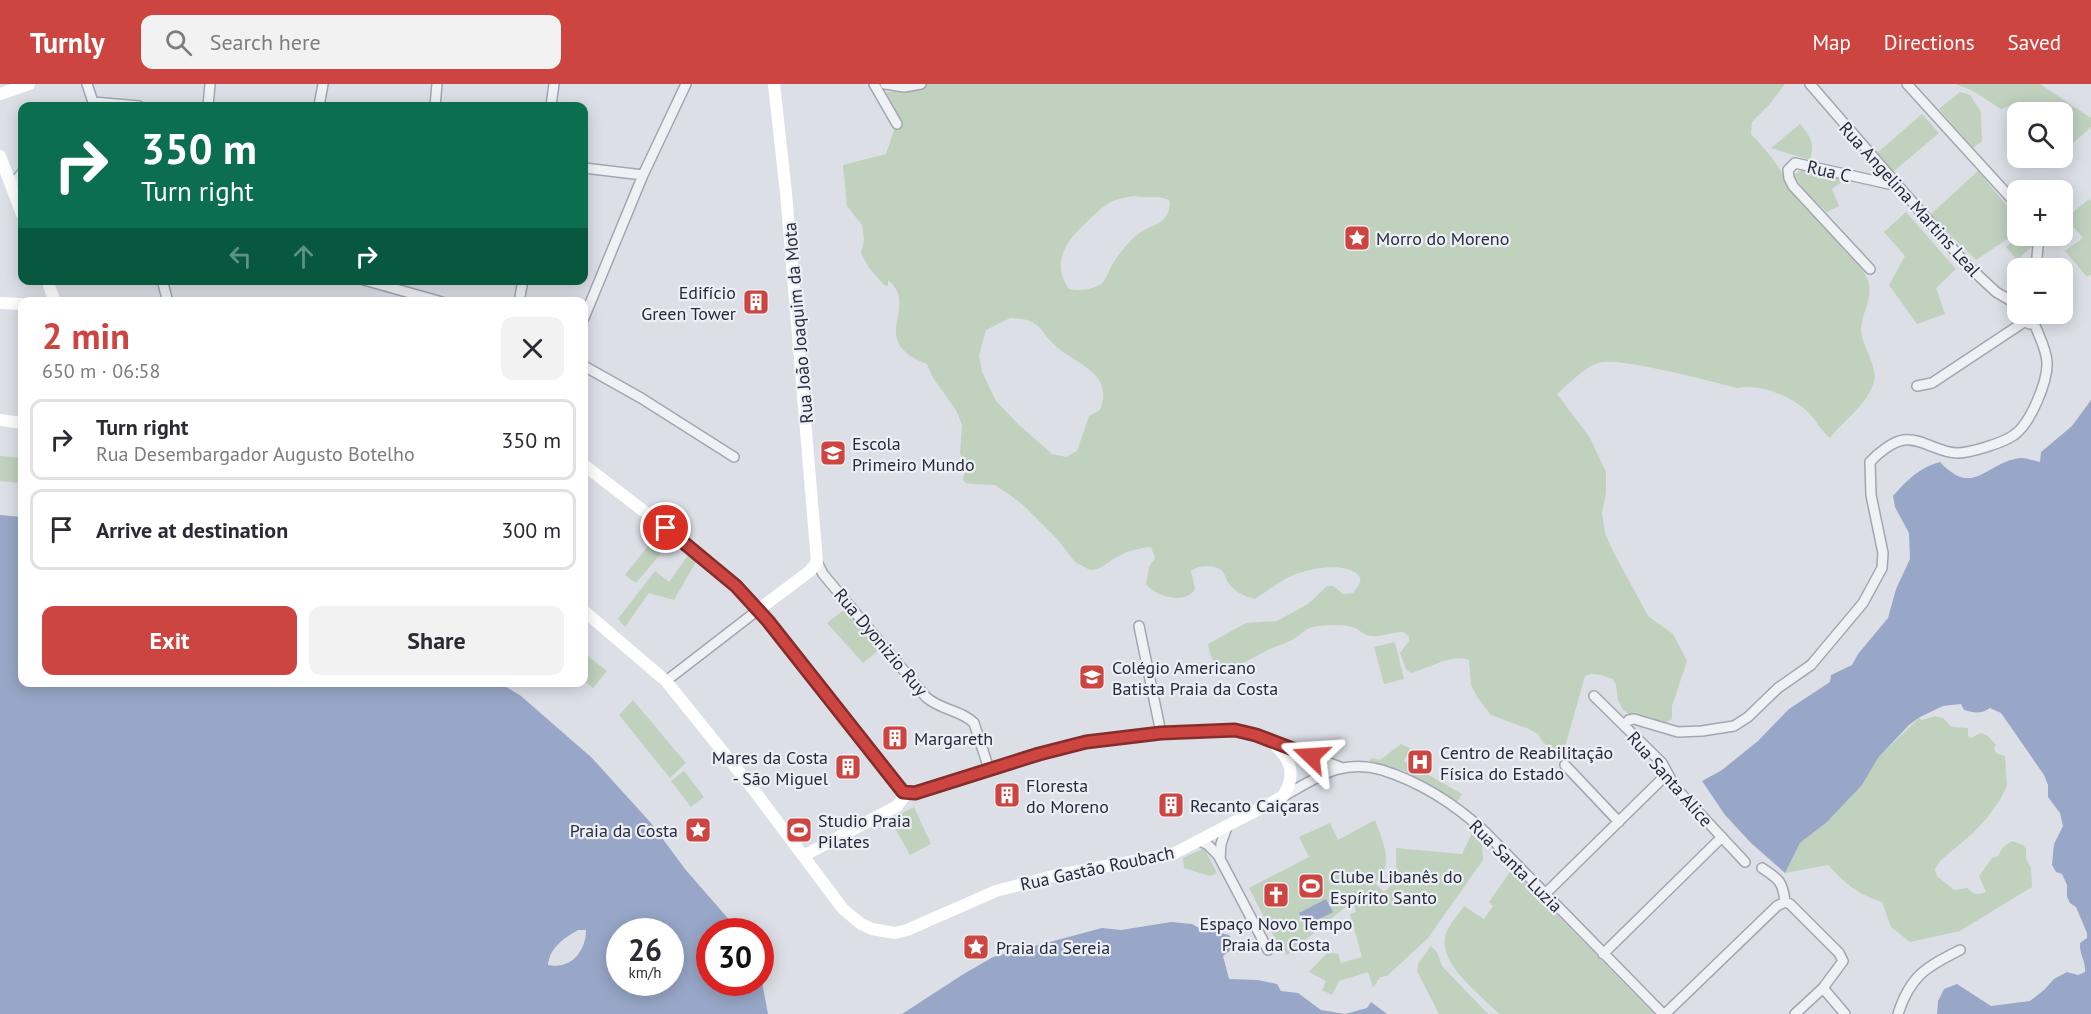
<!DOCTYPE html>
<meta charset="utf-8">
<style>
:root{--surface:#fff;--page:#f2f2f3;--text:#2b2b33;--muted:#7c7c81;--line:#e1e1e2;--accent:#cd4541}
body{margin:0;font-family:"PT Sans",sans-serif;background:var(--page);color:var(--text);height:100vh;display:flex;flex-direction:column;font-size:22px;white-space:nowrap}
*{box-sizing:border-box;margin:0}
p{font-size:20px;color:var(--muted)}
.icon{flex:none;width:33px;height:33px;fill:none;stroke:currentColor;stroke-width:2;stroke-linecap:round;stroke-linejoin:round}
.map{position:relative;flex:1;overflow:hidden}
.panel{position:absolute;left:18px;top:213px;width:570px;height:390px;display:flex;flex-direction:column;background:var(--surface);border-radius:12px;box-shadow:0 3px 15px #0003}
.panel>*{flex:none}
.guide{position:absolute;left:18px;top:18px;width:570px;height:183px;border-radius:12px;box-shadow:0 3px 15px #0003;background:#0b6e4f;color:#fff;overflow:hidden}
.controls{position:absolute;left:2007px;top:18px;display:grid;gap:12px}
.controls a{display:grid;place-items:center;width:66px;height:66px;border-radius:12px;background:var(--surface);box-shadow:0 3px 15px #0003;font-size:30px}
.speed{position:absolute;left:606px;top:834px;display:flex;gap:12px;font-size:30px;font-weight:700;text-align:center}
.speed>*{display:grid;place-content:center;width:78px;height:78px;border-radius:50%;background:var(--surface);box-shadow:0 3px 15px #0003;line-height:1}
.speed small{font-size:15px;font-weight:400}
.speed .limit{border:9px solid #d22;background:#fff;color:#111}
.pin{position:absolute;display:grid;place-items:center;width:51px;height:51px;color:#fff;margin:-26px;border:3px solid #fff;border-radius:50%;box-shadow:0 2px 6px #0007}
.me{position:absolute;width:66px;margin:-33px;rotate:290deg;stroke-linejoin:round;filter:drop-shadow(0 0 4px #0008)}
.turn{display:flex;align-items:center;gap:21px;height:126px;padding:0 24px;font-size:27px}
.turn .icon{width:78px;height:78px;stroke-width:2.5}
.turn b{display:block;font-size:42px;line-height:51px}
.lanes{display:flex;align-items:center;height:57px;padding:0 24px;background:#0003;justify-content:center;gap:30px;direction:ltr}
.lanes .off{opacity:.35}
.round{display:grid;place-items:center;flex:none;width:63px;height:63px;border-radius:12px;background:var(--page)}
.head{display:flex;align-items:center;justify-content:space-between;height:102px;padding:0 24px}
h1{font-size:36px;font-weight:800;line-height:45px;color:var(--accent)}
.action{display:flex;gap:12px;margin-top:auto;padding:12px 24px}
.action a{flex:1;height:69px;border-radius:12px;background:var(--accent);color:#fff;font-size:24px;font-weight:800;line-height:69px;text-align:center}
.action a+a{background:var(--page);color:var(--text)}
ul{padding:0;list-style:none}
li{display:flex;align-items:center;gap:18px;height:81px;margin:0 12px 9px;padding:0 12px;border:3px solid var(--line);border-radius:12px}
li div{flex:1}
li b{display:block;font-size:22px}
li em{font-style:normal}
header{display:flex;align-items:center;gap:36px;box-sizing:border-box;height:84px;padding:0 30px;background:var(--accent);color:#fff}
header strong{font-size:28px}
nav{display:flex;gap:33px;margin-inline-start:auto;font-size:21px}
.search{width:420px;height:54px;background:var(--page);display:flex;align-items:center;gap:15px;box-sizing:border-box;padding:0 21px;border-radius:12px;color:var(--muted);font-size:22px}
.map>svg:first-child{display:block}
</style>
<header>
<strong>Turnly</strong>
<div class="search"><svg class="icon" aria-label="search" viewBox="0 0 24 24"><circle cx="10" cy="10" r="6"/><path d="M15 15l6 6"/></svg>Search here</div>
<nav><a>Map</a><a>Directions</a><a>Saved</a></nav>
</header>
<div class="map">
<svg width="2091" height="930" viewBox="0 0 2091 930">
<rect width="100%" height="100%" fill="#dddfe7"/>
<path fill="#c0d1be" fill-rule="evenodd" d="M928 0H1785L1769 21 1752 38 1751 50C1760 59 1770 71 1777 81 1782 88 1784 95 1789 101 1800 114 1813 124 1824 137 1831 145 1836 155 1842 164 1851 175 1866 185 1869 200 1873 219 1857 235 1862 253 1866 267 1879 287 1873 301 1865 322 1844 336 1830 354 1821 346 1816 337 1808 328 1791 312 1760 299 1737 304 1712 298 1618 272 1598 279 1582 285 1570 299 1557 310L1590 354 1606 388V409L1602 429 1605 449 1613 467 1648 532 1673 550 1687 577 1672 622V635L1662 640 1633 633 1623 626 1618 616 1616 601 1613 595C1604 592 1594 587 1585 592L1565 663 1560 673 1542 657 1538 650 1529 645 1491 631 1478 614 1471 601 1469 576C1454 569 1426 585 1411 589L1406 585 1400 569 1409 557V552L1403 548C1392 548 1382 553 1371 552 1365 552 1360 546 1355 544 1344 540 1330 541 1318 542 1306 543 1300 552 1290 557 1283 560 1275 563 1268 566 1247 577 1213 600 1208 560L1246 539 1277 537 1308 520 1327 502H1333L1343 510 1353 509C1358 502 1365 496 1356 489 1339 478 1305 485 1287 494 1276 500 1266 508 1255 515 1245 513 1233 507 1227 497 1225 494 1225 490 1223 488 1217 480 1198 481 1191 487L1195 505C1186 521 1155 513 1146 500L1149 483 1155 474 1151 463C1139 464 1127 467 1117 473 1107 478 1101 486 1090 486L1075 478 1057 455 1023 421 1010 411 995 401 973 400 966 399 963 396 965 384 960 369 962 341 956 326 933 294 927 280C865 256 921 223 888 196V202L884 201 869 184 861 169 864 156 862 141 847 122 843 81 886 70 898 34 886 8H906ZM1134 112C1146 115 1160 110 1170 117 1169 143 1153 138 1137 151 1129 157 1121 168 1115 176 1110 183 1107 195 1101 200 1092 206 1079 207 1069 205 1050 177 1067 156 1089 136 1097 128 1105 120 1115 116 1121 114 1128 113 1134 112ZM1010 234C1044 235 1038 248 1059 265 1081 282 1114 291 1100 326L1089 332 1077 367 1066 373 1052 370 1018 340 996 317 982 288 979 271 986 246Z
M1956 0H2040L2091 34V43L2063 68 2062 28H2027L2020 19 2001 25 1973 7Z
M1960 8 1970 11 1981 28 1982 57 1973 64 1939 25Z
M1922 30 1939 49 1893 88 1877 69Z
M1800 40C1811 53 1815 59 1810 76L1771 64Z
M1802 86 1846 95 1832 105 1839 122 1827 128 1809 112 1793 91Z
M1978 87 2017 134 2018 148 1976 176 1930 131Z
M2089 115 2091 117V190L2087 193 2065 167 2083 154 2066 134Z
M1906 128 1956 185 1936 204 1945 230 1917 240 1889 201 1905 172 1884 148Z
M2019 152H2031L2037 158 2017 176 2006 163Z
M0 372 22 374V399L0 397Z
M656 452 668 461 636 499 625 491Z
M689 470 697 476 674 516 649 509 625 543 618 535 655 487 669 498Z
M845 525 880 565 863 579 827 539Z
M1395 558 1404 595 1384 600 1374 563Z
M588 572 607 587 593 604 584 597V577Z
M633 616 686 679 670 694 619 631Z
M1935 632 1943 634 1952 643 1968 644V652L1971 654 1981 649 1988 652 1996 661 1994 664 1996 669 2005 672 2007 702 2000 716 1987 734 1973 749 1940 777 1935 785 1937 792 1954 806 1967 804C1973 810 1978 812 1986 808L1979 792 1992 774 1998 772 2003 763 2012 757 2023 761 2026 765V774L2031 784 2032 803 1960 847 1910 858 1891 843 1882 818C1857 810 1846 800 1828 781L1785 789 1800 759 1827 738 1862 701 1878 674 1919 634 1922 636Z
M1401 660 1410 664 1404 677 1462 710 1457 718 1404 687 1369 677 1372 674 1380 676Z
M684 687 704 713 691 723 671 697Z
M914 723 931 760 910 771 890 735Z
M1375 736C1383 758 1395 781 1375 799L1384 808C1399 797 1396 781 1396 764L1462 770 1473 747 1482 759 1483 776 1428 854 1387 892 1380 893 1373 904 1368 888 1339 897 1332 911 1322 906 1326 897 1309 888 1328 868 1338 870 1341 879 1362 873 1350 830 1356 828 1353 817 1287 871 1283 865 1281 866 1249 804 1309 773 1299 753 1330 739 1338 756Z
M1204 764 1217 789 1210 792 1184 784 1183 774Z
M1512 785 1654 930H1499C1481 911 1436 879 1446 850 1449 840 1458 831 1464 822L1484 835 1493 822 1489 818Z
M1431 862 1437 868 1442 882 1488 930H1439L1417 887 1418 880Z"/>
<path fill="#98a7c7" fill-rule="evenodd" d="M2091 316V930H1937L1938 917 1944 905 1957 900 1991 922 2030 917 2044 906 2054 895 2067 888 2078 891 2085 888C2086 878 2079 869 2080 859L2087 854V849L2076 823 2070 819 2067 813V801L2062 790 2056 788 2052 781 2054 760 2063 742 2060 729 2048 713V701L2044 691 2001 629 1990 624C1981 630 1975 629 1964 626L1961 620 1943 622 1920 633 1909 641 1878 674 1862 701 1827 738 1800 759 1785 789 1751 759 1725 731 1702 697 1722 686 1758 657 1789 625 1830 598 1831 591 1852 581 1858 570 1888 534 1896 505 1910 475 1909 449 1895 423 1893 412C1906 397 1920 383 1940 378 1974 415 1987 377 2021 374 2027 374 2034 377 2040 378L2041 368 2072 342Z
M0 431 22 433V598L500 599 521 612 592 674 651 739 685 785 739 847 710 848V898H760L761 893 768 930H0ZM578 846H586C586 867 571 886 548 881 550 863 563 855 578 846ZM620 848H670V898H620Z
M1326 815 1333 828 1306 842 1299 829Z
M1171 838 1192 840 1199 844 1229 851 1235 860 1241 858 1223 872 1229 895 1258 896 1277 900 1281 907 1298 909 1321 926 1345 930 1367 924 1371 918 1387 930H902L962 891 993 873 1102 844 1121 846Z"/>
<g fill="none" stroke-linecap="round" stroke-linejoin="round">
<defs>
<path id="street" d="M87 0 93 18
M874 0 897 40
M885 0 904 3 921 0
M1810 0 1967 181 1996 208 2018 221
M1907 0 2018 122
M93 18 139 22
M208 22 210 0
M319 22 323 0
M435 22 437 0
M551 22 554 0
M584 84 643 91
M12 101 22 89
M2036 184 2039 152
M1870 185 1793 102 1789 94 1788 86 1795 79 1898 102
M162 196 168 218
M364 196 442 218
M519 218 523 196
M2023 230V237L2030 240 2037 236 2036 230
M584 234 643 91 686 0
M584 282 641 314 734 373
M1917 302 1932 299 2024 238
M817 478 823 490 926 613C940 626 961 626 974 639L989 685
M1139 542 1161 649
M666 597 758 526
M1594 612 1662 679 1675 703 1745 778
M1624 641 1629 636 1634 635 1678 648 1702 647 1734 642 1748 633 1778 604 1811 581 1863 519 1882 484 1883 469 1871 411 1870 378C1877 370 1893 357 1904 356 1922 354 1939 369 1957 369 1970 369 2003 359 2014 351 2030 340 2048 298 2047 278 2046 264 2039 252 2034 239
M1275 659 1340 683
M1565 681 1619 738
M1282 713C1317 694 1341 674 1382 686 1420 698 1456 721 1485 748L1663 930
M1200 757 1208 761 1218 771 1268 866
M1220 775 1221 760 1227 743
M1762 784C1779 795 1783 798 1785 818
M1545 810 1667 690
M1603 870 1722 753
M1823 904 1845 930
M1665 930 1777 822 1785 818 1790 820 1839 869 1843 877 1823 904 1795 930
M1898 930C1910 892 1926 883 1960 866"/>
</defs>
<use href="#street" stroke="#a3a5b1" stroke-width="12"/>
<use href="#street" stroke="#f0f1f5" stroke-width="9"/>
<path stroke="#fff" stroke-width="12" d="M0 10 29 0
M0 72 22 130
M47 196 55 218
M0 219 22 220
M0 336 22 339
M584 381 711 479 736 502 768 537 903 708
M758 526 810 487 817 478 786 109 774 0
M584 527 666 597 753 705 843 825 861 840 872 845 895 849 907 846 996 807 1057 791 1173 770 1282 713C1292 700 1294 684 1284 671 1261 640 1223 647 1191 648 1156 649 1120 651 1086 658 1028 670 972 691 915 709L903 708
M803 772 897 722 903 714V708"/>
</g>
<g fill="none" stroke-linecap="round" stroke-linejoin="round">
<defs>
<path id="route" d="M666 444 736 502 768 537 903 708 915 709 1039 670 1086 658 1161 649 1235 646 1256 651 1311 672"/>
</defs>
<use href="#route" stroke="#852d2a" stroke-width="15"/>
<use href="#route" stroke="#cd4541" stroke-width="10"/>
</g>
<defs>
<symbol id="sight-square" viewBox="-11 -11 22 22"><rect x="-9" y="-9" width="18" height="18" rx="4" fill="#cd4541" stroke="#edeff5"/><path d="M0-6L1.8-2.2L6-1.7L2.9 1.2L3.7 5.4L0 3.3L-3.7 5.4L-2.9 1.2L-6-1.7L-1.8-2.2Z" fill="#fff"/></symbol>
<symbol id="building-square" viewBox="-11 -11 22 22"><rect x="-9" y="-9" width="18" height="18" rx="4" fill="#cd4541" stroke="#edeff5"/><path d="M-4-6H4V6H1V3H-1V6H-4ZM-2.5-4.3h1.7v1.8h-1.7ZM.8-4.3h1.7v1.8H.8ZM-2.5-1h1.7V.8h-1.7ZM.8-1h1.7V.8H.8Z" fill="#fff"/></symbol>
<symbol id="school-square" viewBox="-11 -11 22 22"><rect x="-9" y="-9" width="18" height="18" rx="4" fill="#cd4541" stroke="#edeff5"/><path d="M0-5L7-2L0 1L-7-2ZM-4 1L0 2.5L4 1V4Q0 6-4 4Z" fill="#fff"/></symbol>
<symbol id="university-square" viewBox="-11 -11 22 22"><rect x="-9" y="-9" width="18" height="18" rx="4" fill="#cd4541" stroke="#edeff5"/><path d="M0-5L7-2L0 1L-7-2ZM-4 1L0 2.5L4 1V4Q0 6-4 4Z" fill="#fff"/></symbol>
<symbol id="hospital-square" viewBox="-11 -11 22 22"><rect x="-9" y="-9" width="18" height="18" rx="4" fill="#cd4541" stroke="#edeff5"/><path d="M-5-5h3v3.5h4V-5h3V5h-3V1.5h-4V5h-3Z" fill="#fff"/></symbol>
<symbol id="stadium-square" viewBox="-11 -11 22 22"><rect x="-9" y="-9" width="18" height="18" rx="4" fill="#cd4541" stroke="#edeff5"/><path d="M0-5a6.5 5 0 1 0 0 10a6.5 5 0 1 0 0-10ZM-3.5-1.8h7v3.6h-7Z" fill="#fff"/></symbol>
<symbol id="church-square" viewBox="-11 -11 22 22"><rect x="-9" y="-9" width="18" height="18" rx="4" fill="#cd4541" stroke="#edeff5"/><path d="M-1.2-6h2.4v3.5h3.3v2.4h-3.3V6h-2.4V-.1h-3.3v-2.4h3.3Z" fill="#fff"/></symbol>
</defs>
<g fill-rule="evenodd">
<use href="#sight-square" x="1342" y="139" width="30" height="30"/>
<use href="#building-square" x="741" y="203" width="30" height="30"/>
<use href="#school-square" x="818" y="354" width="30" height="30"/>
<use href="#university-square" x="1077" y="578" width="30" height="30"/>
<use href="#building-square" x="880" y="639" width="30" height="30"/>
<use href="#hospital-square" x="1405" y="663" width="30" height="30"/>
<use href="#building-square" x="833" y="668" width="30" height="30"/>
<use href="#building-square" x="992" y="696" width="30" height="30"/>
<use href="#building-square" x="1156" y="706" width="30" height="30"/>
<use href="#sight-square" x="683" y="731" width="30" height="30"/>
<use href="#stadium-square" x="784" y="731" width="30" height="30"/>
<use href="#stadium-square" x="1296" y="787" width="30" height="30"/>
<use href="#church-square" x="1261" y="796" width="30" height="30"/>
<use href="#sight-square" x="961" y="848" width="30" height="30"/>
</g>
<g text-anchor="middle" dominant-baseline="central" stroke-width="4.5" stroke-linejoin="round" paint-order="stroke">
<g font-size="18" fill="#272b3e" stroke="#edeff5">
<text transform="translate(1829 87) rotate(13)">Rua C</text>
<text transform="translate(1910 115) rotate(48)">Rua Angelina Martins Leal</text>
<text transform="translate(798 239) rotate(-95)">Rua João Joaquim da Mota</text>
<text transform="translate(881 558) rotate(50)">Rua Dyonizio Ruy</text>
<text transform="translate(1670 695) rotate(49)">Rua Santa Alice</text>
<text transform="translate(1516 782) rotate(45)">Rua Santa Luzia</text>
<text transform="translate(1097 784) rotate(-12)">Rua Gastão Roubach</text>
</g>
<g font-size="18" fill="#272b3e" stroke="#edeff5" text-anchor="start">
<text x="1376" y="154">Morro do Moreno</text>
<text x="736" y="208" text-anchor="end">Edifício<tspan x="736" dy="21">Green Tower</tspan></text>
<text x="852" y="359">Escola<tspan x="852" dy="21">Primeiro Mundo</tspan></text>
<text x="1112" y="583">Colégio Americano<tspan x="1112" dy="21">Batista Praia da Costa</tspan></text>
<text x="914" y="654">Margareth</text>
<text x="1440" y="668">Centro de Reabilitação<tspan x="1440" dy="21">Física do Estado</tspan></text>
<text x="828" y="673" text-anchor="end">Mares da Costa<tspan x="828" dy="21">- São Miguel</tspan></text>
<text x="1026" y="701">Floresta<tspan x="1026" dy="21">do Moreno</tspan></text>
<text x="1190" y="721">Recanto Caiçaras</text>
<text x="818" y="736">Studio Praia<tspan x="818" dy="21">Pilates</tspan></text>
<text x="678" y="746" text-anchor="end">Praia da Costa</text>
<text x="1330" y="792">Clube Libanês do<tspan x="1330" dy="21">Espírito Santo</tspan></text>
<text x="1276" y="839" text-anchor="middle">Espaço Novo Tempo<tspan x="1276" dy="21">Praia da Costa</tspan></text>
<text x="996" y="863">Praia da Sereia</text>
</g>
</g>
</svg>
<div class="controls">
<a><svg class="icon" aria-label="search" viewBox="0 0 24 24"><circle cx="10" cy="10" r="6"/><path d="M15 15l6 6"/></svg></a>
<a>+</a>
<a>−</a>
</div>
<div class="speed"><div>26<small>km/h</small></div><div class="limit">30</div></div>
<div class="pin" style="left:666px;top:444px;background:#d93025"><svg class="icon" aria-label="arrive" viewBox="0 0 24 24"><path d="M6 21V4h12l-3 4 3 4H6"/></svg></div>
<svg class="me" style="left:1311px;top:672px" viewBox="-20 -20 40 40"><path d="M0-17L14 15 0 8-14 15z" fill="#cd4541" stroke="#fff" stroke-width="4"/></svg>
<div class="guide">
<div class="turn"><svg class="icon" aria-label="right" viewBox="0 0 24 24"><path d="M7 20v-9h11M14 6l5 5-5 5"/></svg><div><b>350 m</b>Turn right</div></div>
<div class="lanes"><svg class="icon off" aria-label="left" viewBox="0 0 24 24"><path d="M17 20v-9H6M10 6l-5 5 5 5"/></svg><svg class="icon off" aria-label="ahead" viewBox="0 0 24 24"><path d="M12 20V5M6 11l6-6 6 6"/></svg><svg class="icon" aria-label="right" viewBox="0 0 24 24"><path d="M7 20v-9h11M14 6l5 5-5 5"/></svg></div>
</div>
<section class="panel">
<div class="head"><div><h1>2 min</h1><p>650 m · 06:58</p></div><a class="round"><svg class="icon" aria-label="close" viewBox="0 0 24 24"><path d="M6 6l12 12M18 6L6 18"/></svg></a></div>
<ul>
<li><svg class="icon" aria-label="right" viewBox="0 0 24 24"><path d="M7 20v-9h11M14 6l5 5-5 5"/></svg><div><b>Turn right</b><p>Rua Desembargador Augusto Botelho</p></div><em>350 m</em></li>
<li><svg class="icon" aria-label="arrive" viewBox="0 0 24 24"><path d="M6 21V4h12l-3 4 3 4H6"/></svg><div><b>Arrive at destination</b></div><em>300 m</em></li>
</ul>
<div class="action"><a>Exit</a><a>Share</a></div>
</section>
</div>
